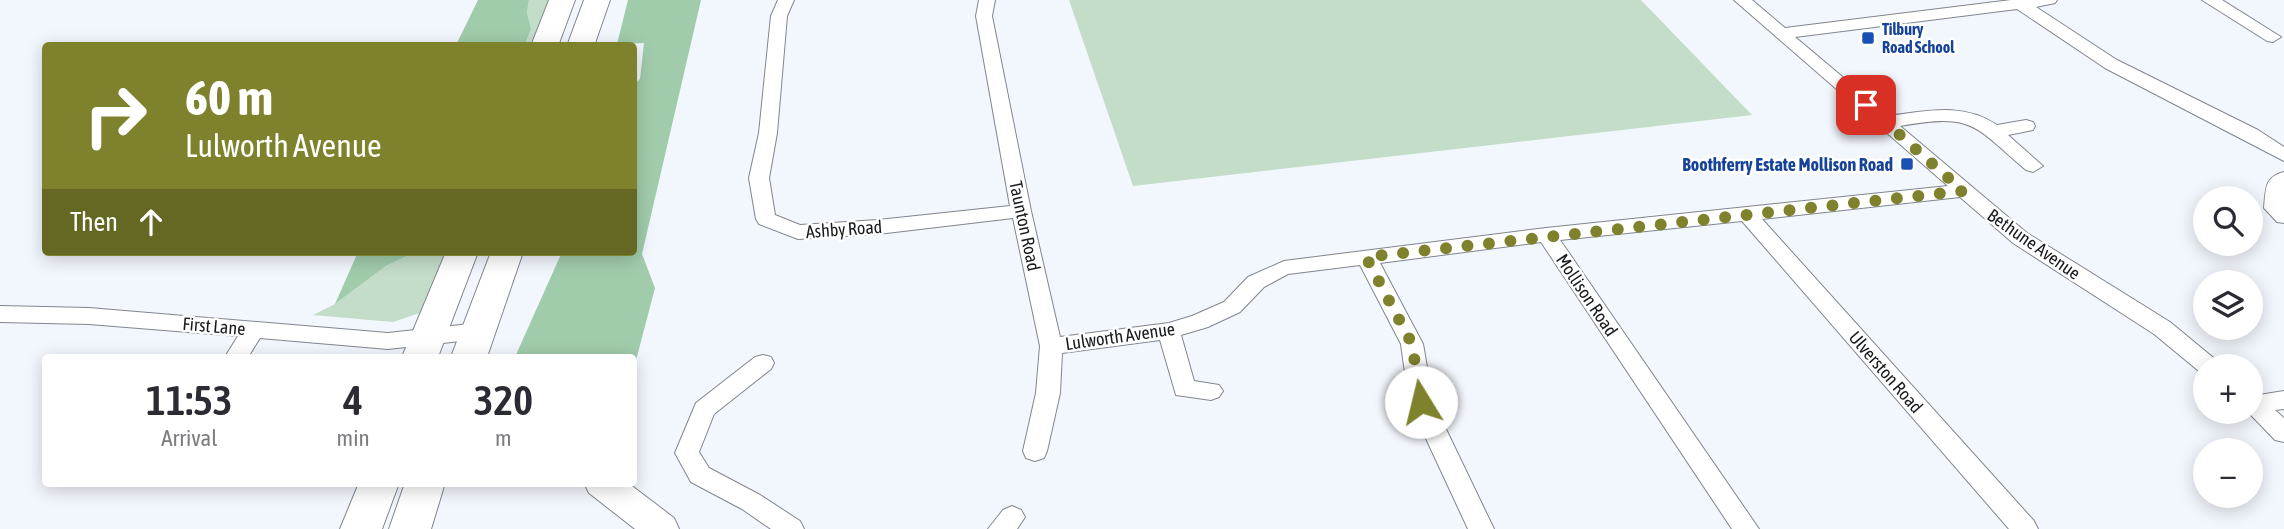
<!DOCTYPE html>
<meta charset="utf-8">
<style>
:root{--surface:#fff;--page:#f2f2f3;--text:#2b2b33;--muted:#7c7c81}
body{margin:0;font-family:"Asap Condensed",sans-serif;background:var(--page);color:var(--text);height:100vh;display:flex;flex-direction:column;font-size:26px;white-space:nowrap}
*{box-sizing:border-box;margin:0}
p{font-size:23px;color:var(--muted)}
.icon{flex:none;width:38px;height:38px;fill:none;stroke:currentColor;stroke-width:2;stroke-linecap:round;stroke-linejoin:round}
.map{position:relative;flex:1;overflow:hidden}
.drawer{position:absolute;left:42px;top:354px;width:595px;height:133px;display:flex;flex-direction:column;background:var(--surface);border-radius:7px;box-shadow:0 4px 18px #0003}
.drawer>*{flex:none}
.banner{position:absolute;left:42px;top:42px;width:595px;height:214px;border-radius:7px;box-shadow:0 4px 18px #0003;background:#7f822c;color:#fff;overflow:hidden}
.controls{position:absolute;left:2193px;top:186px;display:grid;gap:14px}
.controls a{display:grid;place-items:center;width:70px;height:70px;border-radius:50%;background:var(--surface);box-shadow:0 4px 18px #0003;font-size:35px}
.pin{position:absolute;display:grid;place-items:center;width:60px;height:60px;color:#fff;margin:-30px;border-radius:14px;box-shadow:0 4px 10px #0006}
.me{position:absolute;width:77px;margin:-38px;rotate:351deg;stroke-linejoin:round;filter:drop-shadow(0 0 5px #0008)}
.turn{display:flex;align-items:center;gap:24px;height:147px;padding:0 28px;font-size:32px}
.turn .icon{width:91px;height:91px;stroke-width:2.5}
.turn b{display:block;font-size:49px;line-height:60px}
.then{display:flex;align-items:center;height:66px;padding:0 28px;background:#0003;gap:14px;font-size:26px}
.eta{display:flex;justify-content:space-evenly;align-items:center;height:119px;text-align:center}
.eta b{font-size:42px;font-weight:600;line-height:49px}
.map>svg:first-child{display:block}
</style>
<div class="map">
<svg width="2284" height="529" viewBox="0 0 2284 529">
<rect width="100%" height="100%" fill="#f2f6fd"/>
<path fill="#c3ddc9" d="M529 0H552L534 45 525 46 531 29 527 12Z
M1069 0H1641L1752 115 1133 186Z
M415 252H451L423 312 393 322 313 315 335 304 386 266Z"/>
<path fill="#a1ccac" d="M478 0H529L527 12 531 29 525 45H456Z
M628 0H701L642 254 655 288 634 368V357H515L562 252H634V84L640 79 644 43 617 44Z
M358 252H415L386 266 335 304Z"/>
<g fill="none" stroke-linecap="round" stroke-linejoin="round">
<defs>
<path id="street" d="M778 0H794L787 16 777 133 769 178 775 215 800 225 878 220 1010 206 976 16 979 0H995L992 16 1031 211 1060 337 1169 323 1192 316 1224 302 1248 277 1284 261 1546 228 1948 186 1734 0H1752L1785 28 2011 0H2057L2055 3 2036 7 2117 60 2258 130 2284 147V161L2105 68 2017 9 1795 37 1889 116C1927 111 1963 102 1997 125L2026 120 2033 122 2035 126 2033 130 2008 135 2043 166 2033 172 2026 170C1973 125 1974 113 1900 126L2027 233 2170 322 2216 360 2219 366H2205V373L2200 372 2154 334 2013 243 1960 197 1762 219 2034 521 2038 529H2009L1742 221 1560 240 1759 529H1732L1541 242 1380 263 1423 344 1433 402 1494 529H1468L1409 402 1401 344 1360 265 1288 274 1264 287 1240 312 1208 327 1181 335 1194 381 1219 385 1223 391 1219 397 1211 400 1176 395 1160 340 1062 353 1060 393 1047 451 1044 458 1035 461 1026 458 1023 451 1036 393 1040 346 1013 218 878 234 798 239 759 224 756 219 749 178 759 133 771 16Z
M2202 0H2222L2281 37 2273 42 2267 41Z
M2284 172V223L2277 222 2264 208C2266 189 2264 177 2284 172Z
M0 306 89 308 388 333 479 323 487 325 490 331 487 337 479 339 388 349 260 338 248 357H225L238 336 89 324 0 322Z
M763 355 771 357 774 363 771 369 714 414 699 452 709 468 760 495 800 521 804 529H771L742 509 691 482 675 453 696 403 755 357Z
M2250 391 2259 395 2284 391V409L2275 410 2284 418V442L2275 440 2247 411H2250Z
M1012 506 1021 510 1025 517 1017 529H988L1003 510Z"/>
<path id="secondary" d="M584 483H628L674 518 679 529H635L589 493Z"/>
<path id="primary" d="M549 0H575L558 46H531Z
M584 0H610L594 46H567Z
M446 252H478L438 357H402Z
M491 252H523L487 357H451Z
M359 483H399L382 529H340Z
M405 483H445L431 529H389Z"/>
</defs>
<use href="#street" stroke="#81868e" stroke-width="2"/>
<use href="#secondary" stroke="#81868e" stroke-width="2"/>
<use href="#primary" stroke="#81868e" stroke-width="2"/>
<use href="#street" fill="#fff" fill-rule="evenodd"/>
<use href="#secondary" fill="#fff" fill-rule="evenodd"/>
<use href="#primary" fill="#fff" fill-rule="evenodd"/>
</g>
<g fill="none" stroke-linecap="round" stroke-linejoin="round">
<path stroke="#7f822c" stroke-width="12" stroke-dasharray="0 21.6" d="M1421 402 1412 344 1366 257 1963 191 1866 105"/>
</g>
<g fill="#1a4fb4" stroke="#fff" stroke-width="2.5">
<rect x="1861" y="31" width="14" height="14" rx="3.5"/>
<rect x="1900" y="157" width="14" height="14" rx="3.5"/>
</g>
<g text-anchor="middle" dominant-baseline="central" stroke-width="5" stroke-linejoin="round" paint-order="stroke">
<g font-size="16" font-weight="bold" fill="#164399" stroke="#fff" text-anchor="start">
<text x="1882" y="29">Tilbury<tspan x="1882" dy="18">Road School</tspan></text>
</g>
<g font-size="18" font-weight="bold" fill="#164399" stroke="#fff" text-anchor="end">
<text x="1893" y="164">Boothferry Estate Mollison Road</text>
</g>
<g font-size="18" fill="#181a1d" stroke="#fff">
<text transform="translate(1025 226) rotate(78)">Taunton Road</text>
<text transform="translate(844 229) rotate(-4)">Ashby Road</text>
<text transform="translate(2034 244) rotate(35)">Bethune Avenue</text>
<text transform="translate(1587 295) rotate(56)">Mollison Road</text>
<text transform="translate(214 326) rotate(5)">First Lane</text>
<text transform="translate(1120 336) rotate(-8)">Lulworth Avenue</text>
<text transform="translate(1886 372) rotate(49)">Ulverston Road</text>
</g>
</g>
</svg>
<div class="controls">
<a><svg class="icon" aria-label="search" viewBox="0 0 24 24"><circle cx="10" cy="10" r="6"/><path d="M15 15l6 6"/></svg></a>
<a><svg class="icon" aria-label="layers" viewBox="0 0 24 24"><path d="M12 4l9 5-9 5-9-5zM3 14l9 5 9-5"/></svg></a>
<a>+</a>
<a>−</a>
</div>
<div class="pin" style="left:1866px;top:105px;background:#d93025"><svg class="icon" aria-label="arrive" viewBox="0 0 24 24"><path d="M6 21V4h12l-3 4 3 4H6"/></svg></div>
<svg class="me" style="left:1421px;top:402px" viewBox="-20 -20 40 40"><circle r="19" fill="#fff"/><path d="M0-13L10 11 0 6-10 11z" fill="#7f822c"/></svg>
<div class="banner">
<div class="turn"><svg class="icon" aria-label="right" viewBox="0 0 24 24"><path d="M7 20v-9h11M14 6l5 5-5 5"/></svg><div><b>60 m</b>Lulworth Avenue</div></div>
<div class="then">Then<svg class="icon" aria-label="ahead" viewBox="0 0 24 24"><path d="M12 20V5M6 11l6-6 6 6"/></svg></div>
</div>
<section class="drawer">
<div class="eta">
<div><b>11:53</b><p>Arrival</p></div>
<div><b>4</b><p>min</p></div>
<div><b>320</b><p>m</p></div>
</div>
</section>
</div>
